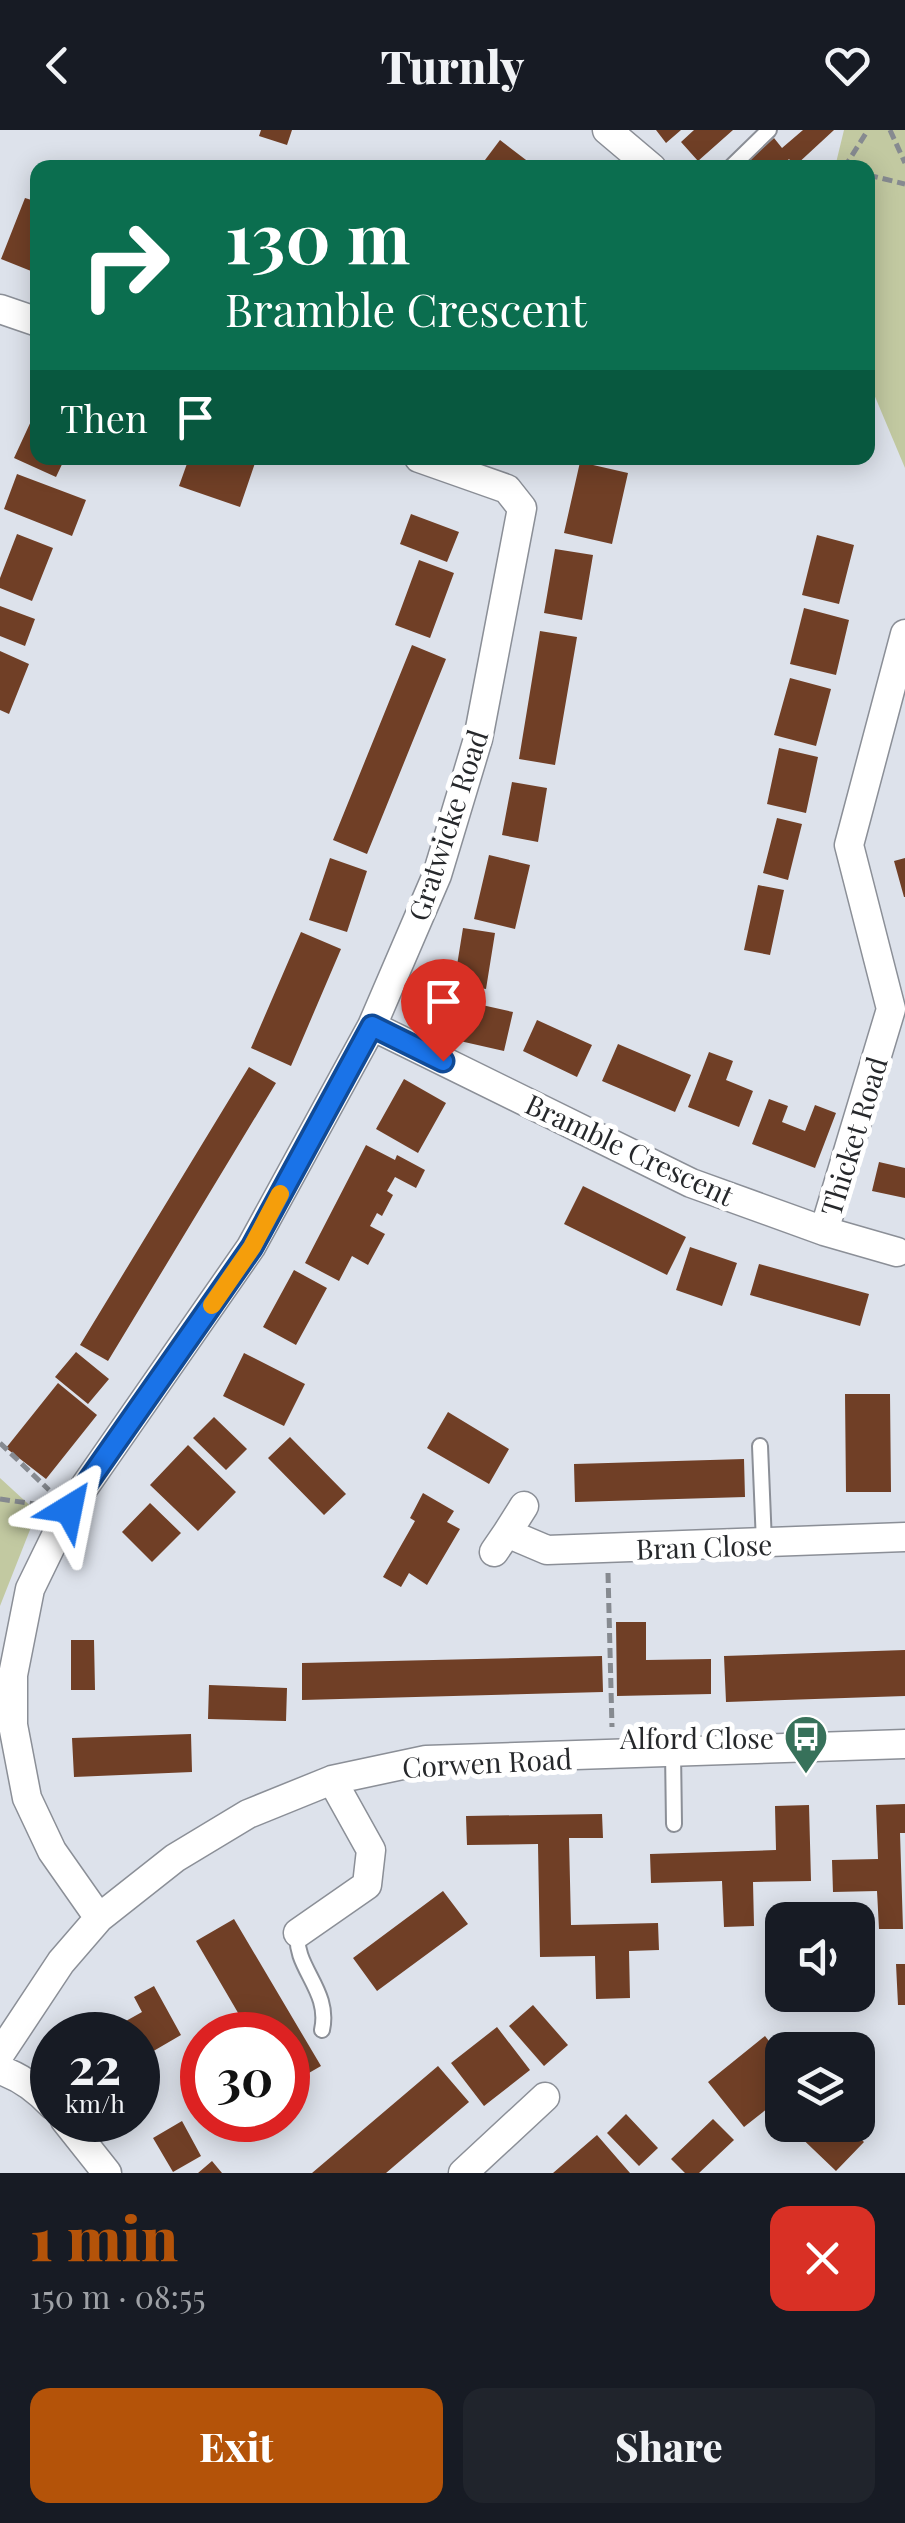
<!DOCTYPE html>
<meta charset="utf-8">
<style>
:root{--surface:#171b24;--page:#20242c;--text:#f1f3f6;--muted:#9ea1a6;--accent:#b45309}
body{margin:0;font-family:"Playfair Display",serif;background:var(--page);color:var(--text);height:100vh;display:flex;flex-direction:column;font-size:38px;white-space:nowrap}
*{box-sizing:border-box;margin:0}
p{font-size:32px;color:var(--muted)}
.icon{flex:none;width:55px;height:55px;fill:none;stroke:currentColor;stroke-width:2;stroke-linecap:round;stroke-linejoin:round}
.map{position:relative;height:2043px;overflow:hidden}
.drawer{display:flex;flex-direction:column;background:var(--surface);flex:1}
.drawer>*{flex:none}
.guide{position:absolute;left:30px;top:30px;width:845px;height:305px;border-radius:20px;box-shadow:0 5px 25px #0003;background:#0b6e4f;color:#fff;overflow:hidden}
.tools{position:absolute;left:765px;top:1772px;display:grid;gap:20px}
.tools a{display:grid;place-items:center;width:110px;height:110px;border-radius:20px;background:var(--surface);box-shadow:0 5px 25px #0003;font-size:50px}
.speed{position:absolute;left:30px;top:1882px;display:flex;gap:20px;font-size:50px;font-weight:700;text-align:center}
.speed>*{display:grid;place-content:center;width:130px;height:130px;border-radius:50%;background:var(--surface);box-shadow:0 5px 25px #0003;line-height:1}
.speed small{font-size:25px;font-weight:400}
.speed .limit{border:15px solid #d22;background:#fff;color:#111}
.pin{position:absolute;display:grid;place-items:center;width:85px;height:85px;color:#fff;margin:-102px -42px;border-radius:50% 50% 50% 0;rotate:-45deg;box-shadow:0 0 10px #0007}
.pin .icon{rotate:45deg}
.me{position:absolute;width:110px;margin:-55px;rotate:35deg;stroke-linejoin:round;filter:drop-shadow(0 0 8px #0008)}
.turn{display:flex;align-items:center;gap:35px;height:210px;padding:0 30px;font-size:45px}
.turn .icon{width:130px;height:130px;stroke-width:2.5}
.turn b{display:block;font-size:70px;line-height:85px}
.then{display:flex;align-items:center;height:95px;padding:0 30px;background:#0003;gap:20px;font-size:38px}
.round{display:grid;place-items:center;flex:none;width:105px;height:105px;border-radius:20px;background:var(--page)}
.head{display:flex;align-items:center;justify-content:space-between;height:170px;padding:0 30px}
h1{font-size:60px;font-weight:800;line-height:75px;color:var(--accent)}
.cta{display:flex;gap:20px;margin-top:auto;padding:20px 30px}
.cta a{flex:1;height:115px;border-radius:20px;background:var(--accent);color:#fff;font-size:40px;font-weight:800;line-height:115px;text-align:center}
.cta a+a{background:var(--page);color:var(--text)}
header{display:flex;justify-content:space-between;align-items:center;height:130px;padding:0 30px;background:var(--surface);font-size:45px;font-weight:800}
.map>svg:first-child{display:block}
</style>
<header><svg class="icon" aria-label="back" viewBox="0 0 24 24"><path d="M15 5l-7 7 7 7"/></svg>Turnly<svg class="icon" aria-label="heart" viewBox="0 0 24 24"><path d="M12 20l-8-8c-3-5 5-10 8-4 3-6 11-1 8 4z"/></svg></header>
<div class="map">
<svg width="905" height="2043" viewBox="0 0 905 2043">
<rect width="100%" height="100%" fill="#dde2eb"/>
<path fill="#c2c9a1" d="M844 0H905V338L868 250V38L835 37Z
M0 1348 37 1382 0 1476Z"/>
<path fill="#703f26" d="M261 0H292L287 15 259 6Z
M656 0H681L666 13Z
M694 0H733L698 31 681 12Z
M803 0H834L795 36 789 29 780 38H741L774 8 782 18Z
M500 10 530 33 527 38H479Z
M25 68 38 72 36 143 1 129Z
M38 276V328H65L56 347 14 328Z
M189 328H239L255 333 240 377 179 356Z
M580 332 628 343 612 414 564 403Z
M17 344 86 370 72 406 4 379Z
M411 384 459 402 447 432 400 414Z
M17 404 53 418 32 471 0 458V448Z
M817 405 854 415 839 474 802 465Z
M555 419 593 425 582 490 544 483Z
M419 430 454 443 430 508 395 495Z
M0 476 35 489 25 516 0 506Z
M804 478 849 490 836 545 790 534Z
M540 501 577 507 555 635 519 629Z
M412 515 446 529 367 724 333 710Z
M0 521 29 534 9 584 0 580Z
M790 548 831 559 816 616 774 605Z
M779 618 818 627 806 683 767 674Z
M512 652 547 658 538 712 502 705Z
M777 688 802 694 788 750 763 743Z
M489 725 530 735 515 799 474 789Z
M330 728 367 741 347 802 309 790Z
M905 728V767H904L894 731Z
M758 755 784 760 770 825 744 820Z
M463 798 495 803 486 859 454 854Z
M301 802 341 819 291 936 251 918Z
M437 865 513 882 504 921 429 904Z
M537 890 592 915 577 947 523 921Z
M618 914 691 945 675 982 602 951Z
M709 922 733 931 726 950 753 961 739 997 688 977Z
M249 937 276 953 108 1231 80 1215Z
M404 949 446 973 418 1023 376 999Z
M769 969 788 976 782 992 805 1001 815 975 836 983 815 1038 752 1014Z
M366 1015 395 1030 397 1025 425 1040 416 1058 395 1047 387 1061 393 1065 382 1086 377 1083 370 1096 385 1104 368 1135 352 1126 339 1151 305 1133Z
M879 1032 905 1038V1068L872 1061Z
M583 1056 686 1107 667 1145 564 1094Z
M690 1117 737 1133 722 1176 676 1160Z
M759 1134 869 1164 860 1196 750 1165Z
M294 1140 327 1158 296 1215 263 1197Z
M76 1222 109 1249 88 1274 55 1247Z
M244 1223 305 1254 284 1296 223 1266Z
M58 1253 97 1285 46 1349 6 1318Z
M845 1264H890L891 1362H846Z
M448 1282 509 1319 489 1354 427 1318Z
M214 1287 247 1319 226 1340 193 1308Z
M290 1307 346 1364 324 1385 268 1328Z
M188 1315 236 1362 198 1401 150 1355Z
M744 1329 745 1367 575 1372 574 1334Z
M423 1363 454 1381 447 1392 460 1399 427 1455 409 1443 401 1457 383 1447 415 1391 410 1388Z
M150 1373 181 1403 152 1432 122 1402Z
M616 1492H646V1530L711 1529V1564L617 1566Z
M71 1510H94L95 1560H71Z
M905 1520V1566L726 1572 724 1526Z
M602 1526 603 1562 302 1570V1533Z
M209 1555 287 1558 286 1591 208 1589Z
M191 1604 192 1642 74 1647 72 1608Z
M905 1674V1703H900L903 1799H879L877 1761 833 1762 832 1730 878 1729 876 1675Z
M809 1675 811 1751 753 1752 754 1796 724 1797 722 1751 651 1753 650 1724 776 1720 775 1676Z
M602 1684 603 1708H569L571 1795 658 1793 659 1820 629 1821 630 1868 596 1869 595 1826 540 1827 538 1714 467 1715 466 1686Z
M443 1761 468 1794 377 1861 353 1828Z
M234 1789 321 1936 288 1955V1905H251L196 1811Z
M896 1834H905V1875H898Z
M154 1856 181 1905 138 1930V1905H101L142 1882 134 1867Z
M533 1875 568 1915 544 1936 509 1896Z
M497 1897 530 1940 484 1976 451 1933Z
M765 1906 782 1928V1967L744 1997 708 1952Z
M438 1936 469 1972 386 2043H312Z
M626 1984 658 2018 639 2036 607 2003Z
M713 1989 734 2010 699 2043H685L671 2029Z
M182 1991 201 2026 173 2042 153 2008Z
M794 1995H846L864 2012 836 2041 791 1998Z
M597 2005 630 2043H553Z
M212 2031 222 2043H198Z"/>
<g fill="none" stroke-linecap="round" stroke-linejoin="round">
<defs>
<path id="lane" d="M730 38 769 0
M760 1316 764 1413
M673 1621 674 1694
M298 1803C293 1837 331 1860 322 1900"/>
<path id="street" d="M607 0 652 38
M0 179 38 192
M372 896 691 1053 824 1101 897 1122
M824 1101 891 879 849 715 905 504
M507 1403 524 1376
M494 1422 507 1403 547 1420 905 1407
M99 1788 52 1721 27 1668 13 1595V1545L30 1459 69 1379 251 1117 372 896 437 745 478 609 522 378 507 359 419 328
M298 1803 367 1755 371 1720 332 1650
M0 1924 61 1832 99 1788 175 1728 248 1684 332 1650 426 1630 905 1614
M0 1940C21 1947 37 1959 52 1975
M65 1990 107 2043
M463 2043 545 1967"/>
</defs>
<use href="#lane" stroke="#8b8f97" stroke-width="18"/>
<use href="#street" stroke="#8b8f97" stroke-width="31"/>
<path stroke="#868a90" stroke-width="5" stroke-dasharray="10 5" stroke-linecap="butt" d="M890 0 905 33
M844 38 868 0
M868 45 905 54
M0 1313 49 1360
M0 1369 42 1375
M608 1443 612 1597"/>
<use href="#lane" stroke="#fff" stroke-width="14"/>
<use href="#street" stroke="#fff" stroke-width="28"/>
</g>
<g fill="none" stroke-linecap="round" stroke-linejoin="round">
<defs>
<path id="route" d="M69 1379 252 1117 372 896 443 931"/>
</defs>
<use href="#route" stroke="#114b97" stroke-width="25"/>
<use href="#route" stroke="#1a73e8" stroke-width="18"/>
<path stroke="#f59e0b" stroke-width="18" d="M212 1175 252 1117 280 1064"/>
</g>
<defs>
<symbol id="bus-pin" viewBox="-11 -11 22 30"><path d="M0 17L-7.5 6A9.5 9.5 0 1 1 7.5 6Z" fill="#37715a" stroke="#fff"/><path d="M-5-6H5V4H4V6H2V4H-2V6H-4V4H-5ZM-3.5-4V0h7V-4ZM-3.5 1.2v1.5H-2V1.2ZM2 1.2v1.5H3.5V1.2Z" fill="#fff"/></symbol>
</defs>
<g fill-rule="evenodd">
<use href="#bus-pin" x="781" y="1582" width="50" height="68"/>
</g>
<g text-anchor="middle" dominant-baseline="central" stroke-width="10" stroke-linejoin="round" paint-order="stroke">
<g font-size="28" fill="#26282b" stroke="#fff">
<text transform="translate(447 695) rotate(-72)">Gratwicke Road</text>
<text transform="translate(853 1006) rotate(-73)">Thicket Road</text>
<text transform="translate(630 1019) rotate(25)">Bramble Crescent</text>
<text transform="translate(704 1416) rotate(-2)">Bran Close</text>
<text transform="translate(487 1632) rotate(-3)">Corwen Road</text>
</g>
<g font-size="28" fill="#26282b" stroke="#fff" text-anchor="end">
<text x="774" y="1607">Alford Close</text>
</g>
</g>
</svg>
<div class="tools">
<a><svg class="icon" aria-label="sound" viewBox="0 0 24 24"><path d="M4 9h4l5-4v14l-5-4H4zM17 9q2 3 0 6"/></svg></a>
<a><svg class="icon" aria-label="layers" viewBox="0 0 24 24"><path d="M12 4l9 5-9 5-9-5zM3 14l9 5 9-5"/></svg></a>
</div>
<div class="speed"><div>22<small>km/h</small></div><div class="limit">30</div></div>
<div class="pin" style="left:443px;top:931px;background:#d93025"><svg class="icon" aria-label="arrive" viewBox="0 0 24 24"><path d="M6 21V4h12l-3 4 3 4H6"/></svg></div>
<svg class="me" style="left:69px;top:1379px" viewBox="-20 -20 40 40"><path d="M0-17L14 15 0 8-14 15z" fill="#1a73e8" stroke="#fff" stroke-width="4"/></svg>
<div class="guide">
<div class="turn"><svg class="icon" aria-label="right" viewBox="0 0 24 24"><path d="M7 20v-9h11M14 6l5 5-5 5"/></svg><div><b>130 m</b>Bramble Crescent</div></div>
<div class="then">Then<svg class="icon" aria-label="arrive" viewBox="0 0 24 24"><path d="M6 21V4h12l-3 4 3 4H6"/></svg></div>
</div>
</div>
<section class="drawer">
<div class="head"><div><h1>1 min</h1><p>150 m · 08:55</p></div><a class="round" style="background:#d93025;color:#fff"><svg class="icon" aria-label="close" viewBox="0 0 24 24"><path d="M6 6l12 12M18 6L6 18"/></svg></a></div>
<div class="cta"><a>Exit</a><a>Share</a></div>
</section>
